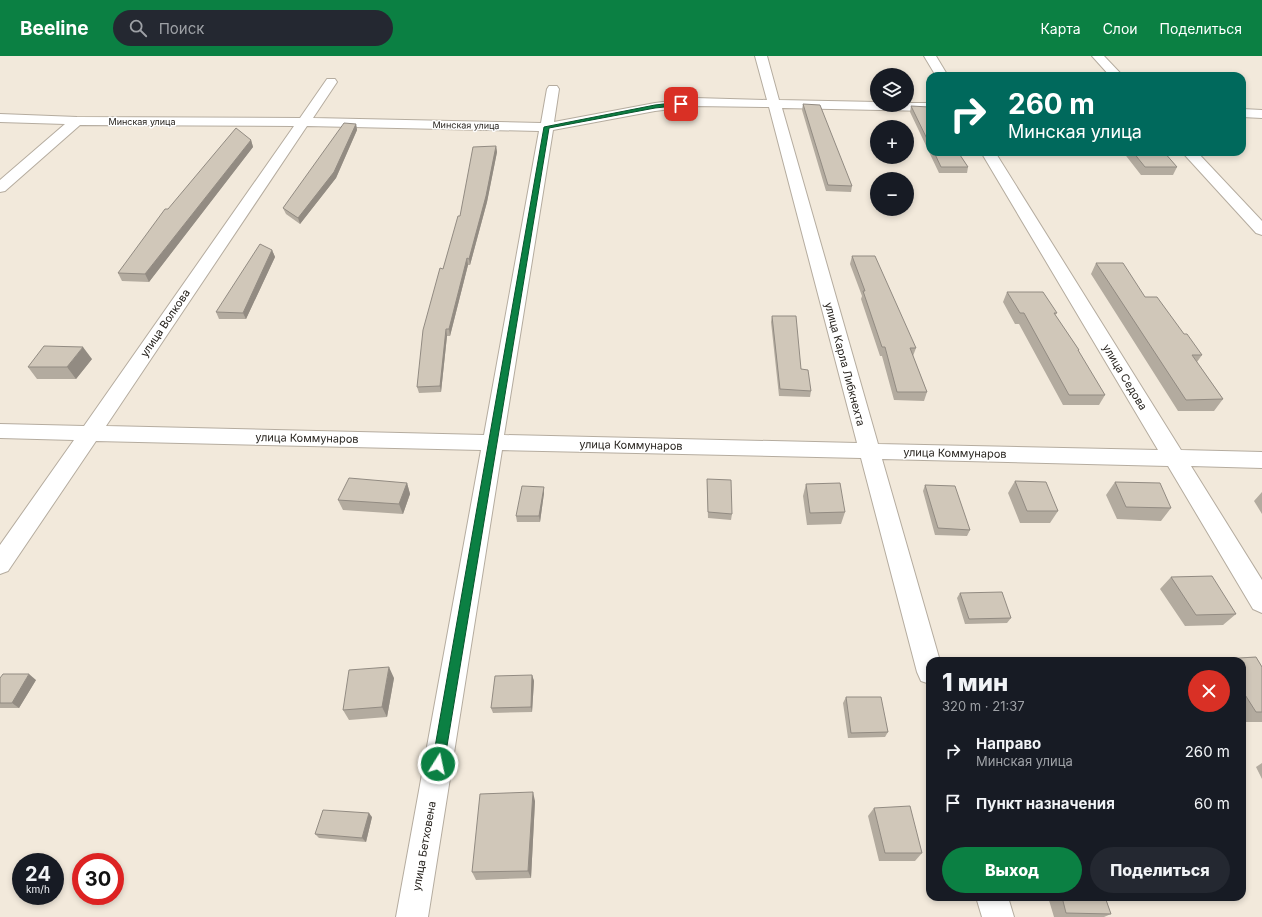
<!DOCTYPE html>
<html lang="ru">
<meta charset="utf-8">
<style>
:root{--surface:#171b24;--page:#242831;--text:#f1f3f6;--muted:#9ea1a6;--accent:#0b8043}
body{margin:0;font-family:Inter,sans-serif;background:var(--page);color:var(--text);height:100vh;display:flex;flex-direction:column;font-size:15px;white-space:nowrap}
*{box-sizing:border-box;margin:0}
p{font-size:13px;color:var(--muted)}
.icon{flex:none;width:22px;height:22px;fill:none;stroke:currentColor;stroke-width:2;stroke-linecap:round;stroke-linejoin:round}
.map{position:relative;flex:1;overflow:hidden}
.side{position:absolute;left:926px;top:601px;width:320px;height:244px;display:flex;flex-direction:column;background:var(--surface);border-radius:12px;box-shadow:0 2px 6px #0003}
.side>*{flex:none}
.guide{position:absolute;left:926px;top:16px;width:320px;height:84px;border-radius:12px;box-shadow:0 2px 6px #0003;background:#00695c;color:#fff;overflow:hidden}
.controls{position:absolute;left:870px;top:12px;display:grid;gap:8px}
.controls a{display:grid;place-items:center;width:44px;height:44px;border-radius:50%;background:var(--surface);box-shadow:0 2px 6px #0003;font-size:20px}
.speed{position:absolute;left:12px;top:797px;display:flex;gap:8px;font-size:20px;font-weight:700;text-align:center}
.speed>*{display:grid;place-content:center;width:52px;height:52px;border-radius:50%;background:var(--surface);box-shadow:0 2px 6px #0003;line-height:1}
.speed small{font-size:10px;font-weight:400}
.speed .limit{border:6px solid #d22;background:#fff;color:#111}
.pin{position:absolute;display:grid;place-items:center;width:34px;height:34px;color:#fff;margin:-17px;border-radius:8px;box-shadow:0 2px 6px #0006}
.me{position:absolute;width:44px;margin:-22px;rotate:10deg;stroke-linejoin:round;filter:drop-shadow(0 0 3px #0008)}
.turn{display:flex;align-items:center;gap:14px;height:84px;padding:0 16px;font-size:18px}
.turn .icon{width:52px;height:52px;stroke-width:2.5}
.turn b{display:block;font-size:28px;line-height:34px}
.round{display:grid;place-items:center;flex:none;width:42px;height:42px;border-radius:21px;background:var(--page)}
.head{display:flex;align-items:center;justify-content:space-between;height:68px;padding:0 16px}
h1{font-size:24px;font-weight:800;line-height:30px}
.button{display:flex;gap:8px;margin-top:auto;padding:8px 16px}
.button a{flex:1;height:46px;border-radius:24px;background:var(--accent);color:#fff;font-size:16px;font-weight:800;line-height:46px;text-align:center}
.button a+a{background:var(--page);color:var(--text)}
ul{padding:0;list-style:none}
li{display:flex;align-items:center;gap:12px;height:52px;padding:0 16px}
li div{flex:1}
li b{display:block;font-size:15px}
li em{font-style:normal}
header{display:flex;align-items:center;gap:24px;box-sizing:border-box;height:56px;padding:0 20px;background:var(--accent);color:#fff}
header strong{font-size:19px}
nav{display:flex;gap:22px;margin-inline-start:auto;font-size:14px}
.search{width:280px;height:36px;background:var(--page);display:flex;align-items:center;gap:10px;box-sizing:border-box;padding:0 14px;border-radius:22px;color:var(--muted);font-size:15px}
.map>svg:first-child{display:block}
</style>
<header>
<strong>Beeline</strong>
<div class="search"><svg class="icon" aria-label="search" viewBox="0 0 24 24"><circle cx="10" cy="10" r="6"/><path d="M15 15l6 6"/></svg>Поиск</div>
<nav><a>Карта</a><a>Слои</a><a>Поделиться</a></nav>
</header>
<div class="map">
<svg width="1262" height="861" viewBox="0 0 1262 861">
<rect width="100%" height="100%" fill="#f2e9db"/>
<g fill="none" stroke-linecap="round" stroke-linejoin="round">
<defs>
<path id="minor" d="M755 0H767L779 44 877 46V49H907V47H930V55L782 52 878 388 1158 394 981 96H995L1181 394 1262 396V412L1191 410 1262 524V557L1253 553 1168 410 882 403 940 605H930V628L921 625 917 616 861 402 502 394 428 861H396L481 394 96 385 8 515 0 518V489L74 384 0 382V368L84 370 294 70 80 69 5 135 0 136V124L65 68 0 66V58L77 61 300 62 327 23H335L337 26 313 62 541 67 547 33 549 30H557L559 33 554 66 655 47 695 42 767 44ZM695 50 769 51 857 387 504 379 553 74 655 55ZM307 70 539 75 484 379 106 370Z
M924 0H936L948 20H936Z
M1092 0H1104L1123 20H1110Z
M1242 53 1262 54V62L1242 61Z
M1182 96H1197L1262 165V179L1256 177Z
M976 841H1008L1014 861H982Z"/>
</defs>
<use href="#minor" stroke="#b5ac9f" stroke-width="2"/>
<use href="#minor" fill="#fff" fill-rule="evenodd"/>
</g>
<path fill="#b3ab9f" d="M803 48 852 130 851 136 826 135 802 54Z
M911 50 930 53V96H958L968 111 967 117H939L910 56Z
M356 68 357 74 336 122 300 168 286 158 283 152Z
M251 84 253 91 149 226 122 225 118 217 168 153Z
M496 90 497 96 487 146 470 209H468L450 280H447L441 336 419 337 417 331 443 213 460 160Z
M1123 96H1164L1177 111 1173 119H1141Z
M272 194 275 201 246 263H219L216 256Z
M852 200 916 292 913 300 927 336 924 345 894 344 882 300H880L861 243 862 240 850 208Z
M1096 207 1145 241 1184 278 1202 299 1197 306 1223 343 1214 355H1178L1091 218Z
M1007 236 1057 257 1055 259 1079 294 1078 296 1105 339 1099 349H1063L1019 268H1015L1003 246Z
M772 260 801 313 811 335 810 341 779 340 771 266Z
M92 303 76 323H37L28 311Z
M707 423 732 458 731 464 708 462 707 429Z
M1015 425 1058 455 1050 467H1020L1008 437Z
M1115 426 1171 452 1161 465 1117 463 1106 439Z
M407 427 410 438 403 458 343 454 338 444Z
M806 428 845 456 841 468 807 469 803 440Z
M925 429 970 474 967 480 935 479 923 435Z
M544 431V437L540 466H517L516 460Z
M1262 436V458L1254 445Z
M1171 521 1236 558 1223 569 1185 570 1160 533Z
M960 537 1011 562 1007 567 965 568 957 542Z
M1256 601 1262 611V666H1242V605H1219L1222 603Z
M532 619 534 625 532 656 493 657 491 652Z
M0 622 36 624 19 652H0Z
M394 622 387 661 349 664 343 654Z
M846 641 888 676 885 681 848 682 843 647Z
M1262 707V723L1256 711Z
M535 745 531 822 476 824 472 816Z
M874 752 922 797 915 805H879L868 760Z
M372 761 366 786 319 782 315 778Z
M1048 841H1105L1111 858 1104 861H1054Z"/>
<path fill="#928b82" d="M356 68 357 74 336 122 300 168 298 162Z
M251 84 253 91 149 226 145 218Z
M496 90 497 96 487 146 470 209 469 203Z
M272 194 275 201 246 263 243 257Z
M467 202 468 209 450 280 449 273Z
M446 273 447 280 441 336 440 330Z
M83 291 92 303 76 323 67 311Z
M407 427 410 438 403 458 399 448Z
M544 431V437L540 466 539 460Z
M389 611 394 622 387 661 382 651Z
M29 618 36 624 19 652 12 647Z
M532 619 534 625 532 656 531 651Z
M533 736 535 745 531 822 528 815Z
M369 757 372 761 366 786 362 782Z"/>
<path fill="#d0c7b9" stroke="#928b82" d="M803 48 820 49 852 130 828 129Z
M911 50 929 51 930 53V89Z
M344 67 356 68 334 116 298 162 283 152Z
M236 72 251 84 145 218 118 217 165 153H168Z
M496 90 486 140 469 203 467 202 449 273H446L440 330 417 331 423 274 440 212 443 213 458 160H460L473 91Z
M934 96H958L968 111H941Z
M1133 96H1164L1177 111H1145Z
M260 188 272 194 243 257 216 256Z
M852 200H875L916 292H910L927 336H897L885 291H882L863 235H865Z
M1096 207H1123L1145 241H1157L1184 278H1187L1202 299H1192L1223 343 1186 344Z
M1007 236H1043L1057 257H1054L1079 294H1078L1105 339H1069L1024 257H1020Z
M772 260H796L801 313 808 314 811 335 780 333Z
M44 290 83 291 67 311H28Z
M349 422 407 427 399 448 338 444Z
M707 423 731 424 732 458 708 456Z
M1015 425 1046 426 1058 455H1027Z
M1115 426 1160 427 1171 452 1126 451Z
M840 427 845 456 810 457 806 428Z
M925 429 955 430 970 474 938 472Z
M522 430 544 431 539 460H516Z
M1212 520 1236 558 1196 559 1171 521Z
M1002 536 1011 562 969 563 960 537Z
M1256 601 1262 611V656H1256L1242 634V605H1223L1222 603Z
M987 604H1027L1028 605H987Z
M389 611 382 651 343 654 349 614Z
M3 618H29L12 647H0V622Z
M532 619 531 651 491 652 495 620Z
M846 641H881L888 676 851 677Z
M533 736 528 815 472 816 480 738Z
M910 750 922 797H885L874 752Z
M323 754 369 757 362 782 315 778Z
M1062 841H1105L1111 858 1066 857Z"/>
<path fill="#0b8043" stroke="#07532c" d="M681 46 683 47V49L655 52 549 72 444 708 443 712 438 714 434 712 432 708 544 71 655 49Z"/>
<g text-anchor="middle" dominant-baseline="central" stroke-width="3" stroke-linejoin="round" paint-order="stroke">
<g font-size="9" fill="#28241f" stroke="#fff">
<text x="142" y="65">Минская улица</text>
<text transform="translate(466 69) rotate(1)">Минская улица</text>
</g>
<g font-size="11" fill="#28241f" stroke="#fff">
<text transform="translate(165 267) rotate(-56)">улица Волкова</text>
<text transform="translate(845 308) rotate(75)">улица Карла Либкнехта</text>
<text transform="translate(1125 321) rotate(59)">улица Седова</text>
<text transform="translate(307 382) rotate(1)">улица Коммунаров</text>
<text transform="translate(631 389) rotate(1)">улица Коммунаров</text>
<text transform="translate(955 397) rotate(1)">улица Коммунаров</text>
<text transform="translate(424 790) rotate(-80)">улица Бетховена</text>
</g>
</g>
</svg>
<div class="controls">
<a><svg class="icon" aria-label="layers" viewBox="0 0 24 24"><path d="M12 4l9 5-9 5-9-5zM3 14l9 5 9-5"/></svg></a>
<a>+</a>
<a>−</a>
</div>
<div class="speed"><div>24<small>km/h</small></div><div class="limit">30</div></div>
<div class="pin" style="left:681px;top:48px;background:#d93025"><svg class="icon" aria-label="arrive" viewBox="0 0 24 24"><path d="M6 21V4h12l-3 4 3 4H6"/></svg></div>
<svg class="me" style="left:438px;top:708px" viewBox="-20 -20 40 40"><circle r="17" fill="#0b8043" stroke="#fff" stroke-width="3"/><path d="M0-11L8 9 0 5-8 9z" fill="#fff"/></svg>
<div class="guide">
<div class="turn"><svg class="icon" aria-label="right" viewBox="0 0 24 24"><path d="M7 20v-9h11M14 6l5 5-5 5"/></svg><div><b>260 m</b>Минская улица</div></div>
</div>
<section class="side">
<div class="head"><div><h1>1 мин</h1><p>320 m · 21:37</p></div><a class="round" style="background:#d93025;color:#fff"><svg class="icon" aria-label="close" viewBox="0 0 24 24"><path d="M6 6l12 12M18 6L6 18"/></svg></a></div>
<ul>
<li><svg class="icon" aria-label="right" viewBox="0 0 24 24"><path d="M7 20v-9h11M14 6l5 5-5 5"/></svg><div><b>Направо</b><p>Минская улица</p></div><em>260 m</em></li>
<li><svg class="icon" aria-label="arrive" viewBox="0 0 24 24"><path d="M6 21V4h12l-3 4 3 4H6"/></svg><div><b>Пункт назначения</b></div><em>60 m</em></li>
</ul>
<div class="button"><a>Выход</a><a>Поделиться</a></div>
</section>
</div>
